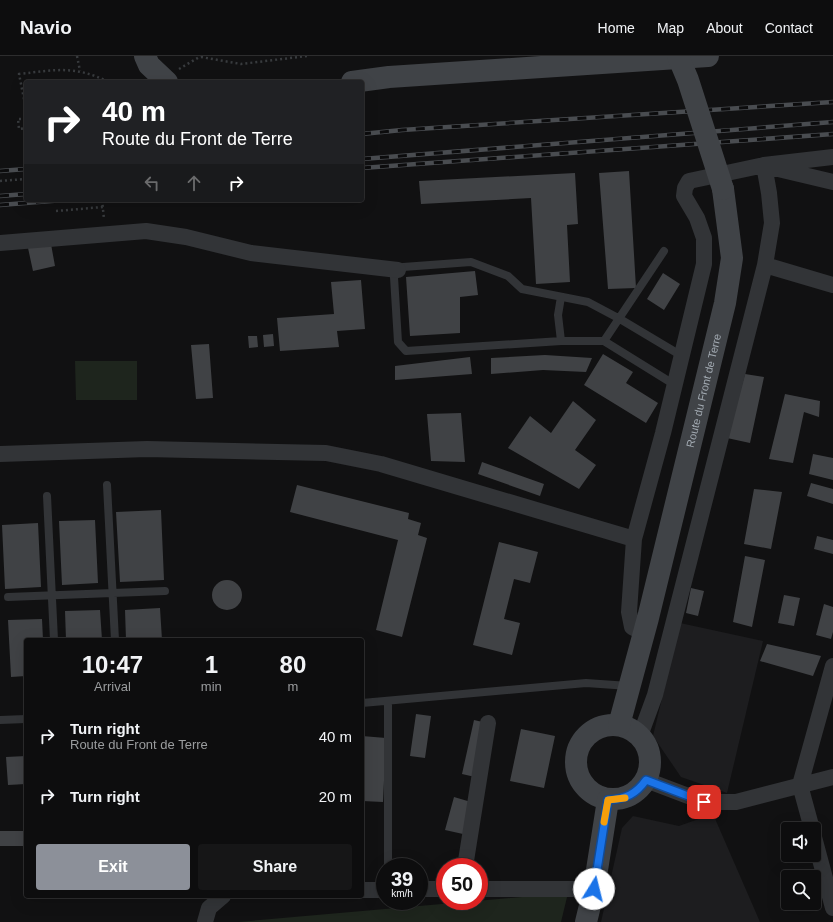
<!DOCTYPE html>
<style>
:root{--surface:#0d0d0e;--page:#161617;--text:#f1f3f6;--muted:#9a9c9e;--line:#2d2d2e;--accent:#8c9099}
body{margin:0;font-family:Arial,sans-serif;background:var(--page);color:var(--text);height:100vh;display:flex;flex-direction:column;font-size:15px;white-space:nowrap}
*{box-sizing:border-box;margin:0}
p{font-size:13px;color:var(--muted)}
.icon{flex:none;width:22px;height:22px;fill:none;stroke:currentColor;stroke-width:2;stroke-linecap:round;stroke-linejoin:round}
.map{position:relative;flex:1;overflow:hidden}
.panel{position:absolute;left:24px;top:582px;width:340px;height:260px;display:flex;flex-direction:column;background:var(--surface);border-radius:4px;box-shadow:0 4px 16px #0002,0 0 0 1px var(--line)}
.panel>*{flex:none}
.hud{position:absolute;left:24px;top:24px;width:340px;height:122px;border-radius:4px;box-shadow:0 4px 16px #0002,0 0 0 1px var(--line);background:#202124;color:#fff;overflow:hidden}
.controls{position:absolute;left:781px;top:766px;display:grid;gap:8px}
.controls a{display:grid;place-items:center;width:40px;height:40px;border-radius:4px;background:var(--surface);box-shadow:0 4px 16px #0002,0 0 0 1px var(--line);font-size:20px}
.speed{position:absolute;left:376px;top:802px;display:flex;gap:8px;font-size:20px;font-weight:700;text-align:center}
.speed>*{display:grid;place-content:center;width:52px;height:52px;border-radius:50%;background:var(--surface);box-shadow:0 4px 16px #0002,0 0 0 1px var(--line);line-height:1}
.speed small{font-size:10px;font-weight:400}
.speed .limit{border:6px solid #d22;background:#fff;color:#111}
.pin{position:absolute;display:grid;place-items:center;width:34px;height:34px;color:#fff;margin:-17px;border-radius:8px;box-shadow:0 2px 6px #0006}
.me{position:absolute;width:44px;margin:-22px;rotate:9deg;stroke-linejoin:round;filter:drop-shadow(0 0 3px #0008)}
.turn{display:flex;align-items:center;gap:14px;height:84px;padding:0 12px;font-size:18px}
.turn .icon{width:52px;height:52px;stroke-width:2.5}
.turn b{display:block;font-size:28px;line-height:34px}
.lanes{display:flex;align-items:center;height:38px;padding:0 12px;background:#0003;justify-content:center;gap:20px;direction:ltr}
.lanes .off{opacity:.35}
.eta{display:flex;justify-content:space-evenly;align-items:center;height:68px;text-align:center}
.eta b{font-size:24px;font-weight:700;line-height:28px}
.cta{display:flex;gap:8px;margin-top:auto;padding:8px 12px}
.cta a{flex:1;height:46px;border-radius:4px;background:var(--accent);color:#fff;font-size:16px;font-weight:700;line-height:46px;text-align:center}
.cta a+a{background:var(--page);color:var(--text)}
ul{padding:0;list-style:none}
li{display:flex;align-items:center;gap:12px;height:60px;padding:0 12px}
li div{flex:1}
li b{display:block;font-size:15px}
li em{font-style:normal}
header{display:flex;align-items:center;gap:24px;box-sizing:border-box;height:56px;padding:0 20px;background:var(--surface);border-bottom:1px solid var(--line)}
header strong{font-size:19px}
nav{display:flex;gap:22px;margin-inline-start:auto;font-size:14px}
.map>svg:first-child{display:block}
</style>
<header>
<strong>Navio</strong>
<nav><a>Home</a><a>Map</a><a>About</a><a>Contact</a></nav>
</header>
<div class="map">
<svg width="833" height="866" viewBox="0 0 833 866">
<rect width="100%" height="100%" fill="#111112"/>
<path fill="#1d1d1f" d="M680 567 763 585 727 737 681 721 653 680Z
M713 758 760 866H601L622 772 633 760 679 770Z"/>
<path fill="#1e251d" d="M75 305H137V344H76Z
M568 837 561 866H238Z"/>
<path fill="#404245" d="M629 115 636 232 608 233 599 117Z
M575 117 578 168 567 169 570 226 536 228 531 142 421 148 419 125Z
M51 188 55 210 33 215 28 192Z
M475 215 478 239 460 241V277L410 280 406 221Z
M663 217 680 228 664 254 647 243Z
M361 224 365 273 337 275 339 291 280 295 277 262 334 258 331 226Z
M273 278 274 290 264 291 263 279Z
M248 280H257L258 291 249 292Z
M209 288 213 342 196 343 191 289Z
M603 298 633 316 626 327 658 347 646 367 584 329Z
M545 299 592 302 586 316 543 314 491 318V302Z
M470 301 472 318 395 324V310Z
M745 318 764 321 750 387 727 382Z
M785 338 820 345 819 361 804 356 793 407 769 403Z
M573 345 596 364 575 394 596 409 579 433 508 392 530 360 551 377Z
M461 357 465 406 431 405 427 358Z
M813 398 833 402V424L809 418Z
M482 406 544 428 540 440 478 418Z
M811 427 833 433V448L807 440Z
M297 429 409 457 408 463 421 467 418 479 427 482 402 581 376 574 398 484 290 456Z
M754 433 782 436 771 493 744 488Z
M161 454 164 524 120 526 116 456Z
M95 464 98 527 62 529 59 465Z
M38 467 41 531 5 533 2 469Z
M817 480 833 484V498L814 493Z
M499 486 538 496 530 527 514 523 504 563 520 567 512 599 473 589Z
M745 500 765 504 752 571 733 566Z
M212 539a15 15 0 1 1 30 0a15 15 0 1 1-30 0Z
M691 532 704 535 698 560 686 557Z
M784 539 800 542 794 570 778 567Z
M824 548 833 551V576L831 583 816 579Z
M160 552 162 584H126L125 554Z
M100 554 102 584H66L65 555Z
M42 563 43 584H26V620L11 621 8 564Z
M767 588 821 600 813 620 760 605Z
M416 658 431 660 425 702 410 700Z
M474 664 487 667 475 721 462 718Z
M521 673 555 680 544 732 510 725Z
M362 680 386 682 383 746 362 745Z
M26 700V728L8 729 6 701Z
M454 741 471 746 463 778 445 774Z
M0 775H26V790H0Z"/>
<g fill="none" stroke-linecap="round" stroke-linejoin="round">
<path stroke="#383b3e" stroke-width="2.5" stroke-dasharray="2 3" stroke-linecap="butt" d="M77 0 80 15
M201 1 241 8 307 0
M179 13 201 0
M26 53 19 18C56 14 74 9 109 26
M26 63H18L19 73 26 72
M0 125 26 123
M102 144 104 163
M56 155 103 151"/>
<path stroke="#323437" stroke-width="8" d="M561 241 558 259 561 285
M604 285 664 195
M675 329 604 285H561L406 295 398 286 394 221 398 214 403 211 471 206 508 220 522 233 588 246 620 263 682 300
M107 429 115 584
M47 440 54 584
M8 541 165 535
M362 647 586 627 629 630
M0 664 26 663
M388 811V646"/>
<path stroke="#323437" stroke-width="16" d="M774 112 833 126
M0 187 146 175 186 181 251 197 398 214
M765 209 833 229
M0 398 147 393 326 397 381 408 634 483
M644 577 632 571 629 556 634 483 663 377 704 208V182L697 162 684 140 685 132 689 125 764 109 833 101
M640 680 655 639 765 209 772 167 769 137 764 109
M646 724 704 746H736L833 721
M812 773 800 729 833 610
M814 781 833 852
M465 811 488 667
M419 833H445
M479 833H594
M362 834H385
M205 866 209 852 223 840"/>
<g stroke="#404347" stroke-width="22">
<path d="M145 0 149 9 167 26"/>
<path d="M352 26 389 21 708 0"/>
<circle cx="613" cy="706" r="37"/>
<path id="s1" d="M619 669 648 562 725 247 732 202 723 133"/>
<path d="M586 866 594 833 608 744"/>
</g>
<defs>
<path id="rail" d="M362 78 402 74 833 46
M362 103 833 66
M362 112 833 78
M0 115 26 113
M0 140 26 138
M0 149 64 144"/>
</defs>
<use href="#rail" stroke="#494c50" stroke-width="4.5"/>
<use href="#rail" stroke="#0c0c0d" stroke-width="3" stroke-dasharray="9" stroke-linecap="butt"/>
<path stroke="#404347" stroke-width="22" d="M678 0 688 24 723 133"/>
</g>
<g fill="none" stroke-linecap="round" stroke-linejoin="round">
<defs>
<path id="route" d="M594 833 608 744C626 743 636 738 646 724L704 746"/>
</defs>
<use href="#route" stroke="#114b97" stroke-width="10"/>
<use href="#route" stroke="#1a73e8" stroke-width="7"/>
<path stroke="#f59e0b" stroke-width="7" d="M604 766 608 744 625 742"/>
</g>
<g text-anchor="middle" dominant-baseline="central" stroke-width="3" stroke-linejoin="round" paint-order="stroke">
<g font-size="11" fill="#a3abb3" stroke="#0c0c0d">
<text stroke="none"><textPath href="#s1" startOffset="345">Route du Front de Terre</textPath></text>
</g>
</g>
</svg>
<div class="controls">
<a><svg class="icon" aria-label="sound" viewBox="0 0 24 24"><path d="M4 9h4l5-4v14l-5-4H4zM17 9q2 3 0 6"/></svg></a>
<a><svg class="icon" aria-label="search" viewBox="0 0 24 24"><circle cx="10" cy="10" r="6"/><path d="M15 15l6 6"/></svg></a>
</div>
<div class="speed"><div>39<small>km/h</small></div><div class="limit">50</div></div>
<div class="pin" style="left:704px;top:746px;background:#d93025"><svg class="icon" aria-label="arrive" viewBox="0 0 24 24"><path d="M6 21V4h12l-3 4 3 4H6"/></svg></div>
<svg class="me" style="left:594px;top:833px" viewBox="-20 -20 40 40"><circle r="19" fill="#fff"/><path d="M0-13L10 11 0 6-10 11z" fill="#1a73e8"/></svg>
<div class="hud">
<div class="turn"><svg class="icon" aria-label="right" viewBox="0 0 24 24"><path d="M7 20v-9h11M14 6l5 5-5 5"/></svg><div><b>40 m</b>Route du Front de Terre</div></div>
<div class="lanes"><svg class="icon off" aria-label="left" viewBox="0 0 24 24"><path d="M17 20v-9H6M10 6l-5 5 5 5"/></svg><svg class="icon off" aria-label="ahead" viewBox="0 0 24 24"><path d="M12 20V5M6 11l6-6 6 6"/></svg><svg class="icon" aria-label="right" viewBox="0 0 24 24"><path d="M7 20v-9h11M14 6l5 5-5 5"/></svg></div>
</div>
<section class="panel">
<div class="eta">
<div><b>10:47</b><p>Arrival</p></div>
<div><b>1</b><p>min</p></div>
<div><b>80</b><p>m</p></div>
</div>
<ul>
<li><svg class="icon" aria-label="right" viewBox="0 0 24 24"><path d="M7 20v-9h11M14 6l5 5-5 5"/></svg><div><b>Turn right</b><p>Route du Front de Terre</p></div><em>40 m</em></li>
<li><svg class="icon" aria-label="right" viewBox="0 0 24 24"><path d="M7 20v-9h11M14 6l5 5-5 5"/></svg><div><b>Turn right</b></div><em>20 m</em></li>
</ul>
<div class="cta"><a>Exit</a><a>Share</a></div>
</section>
</div>
